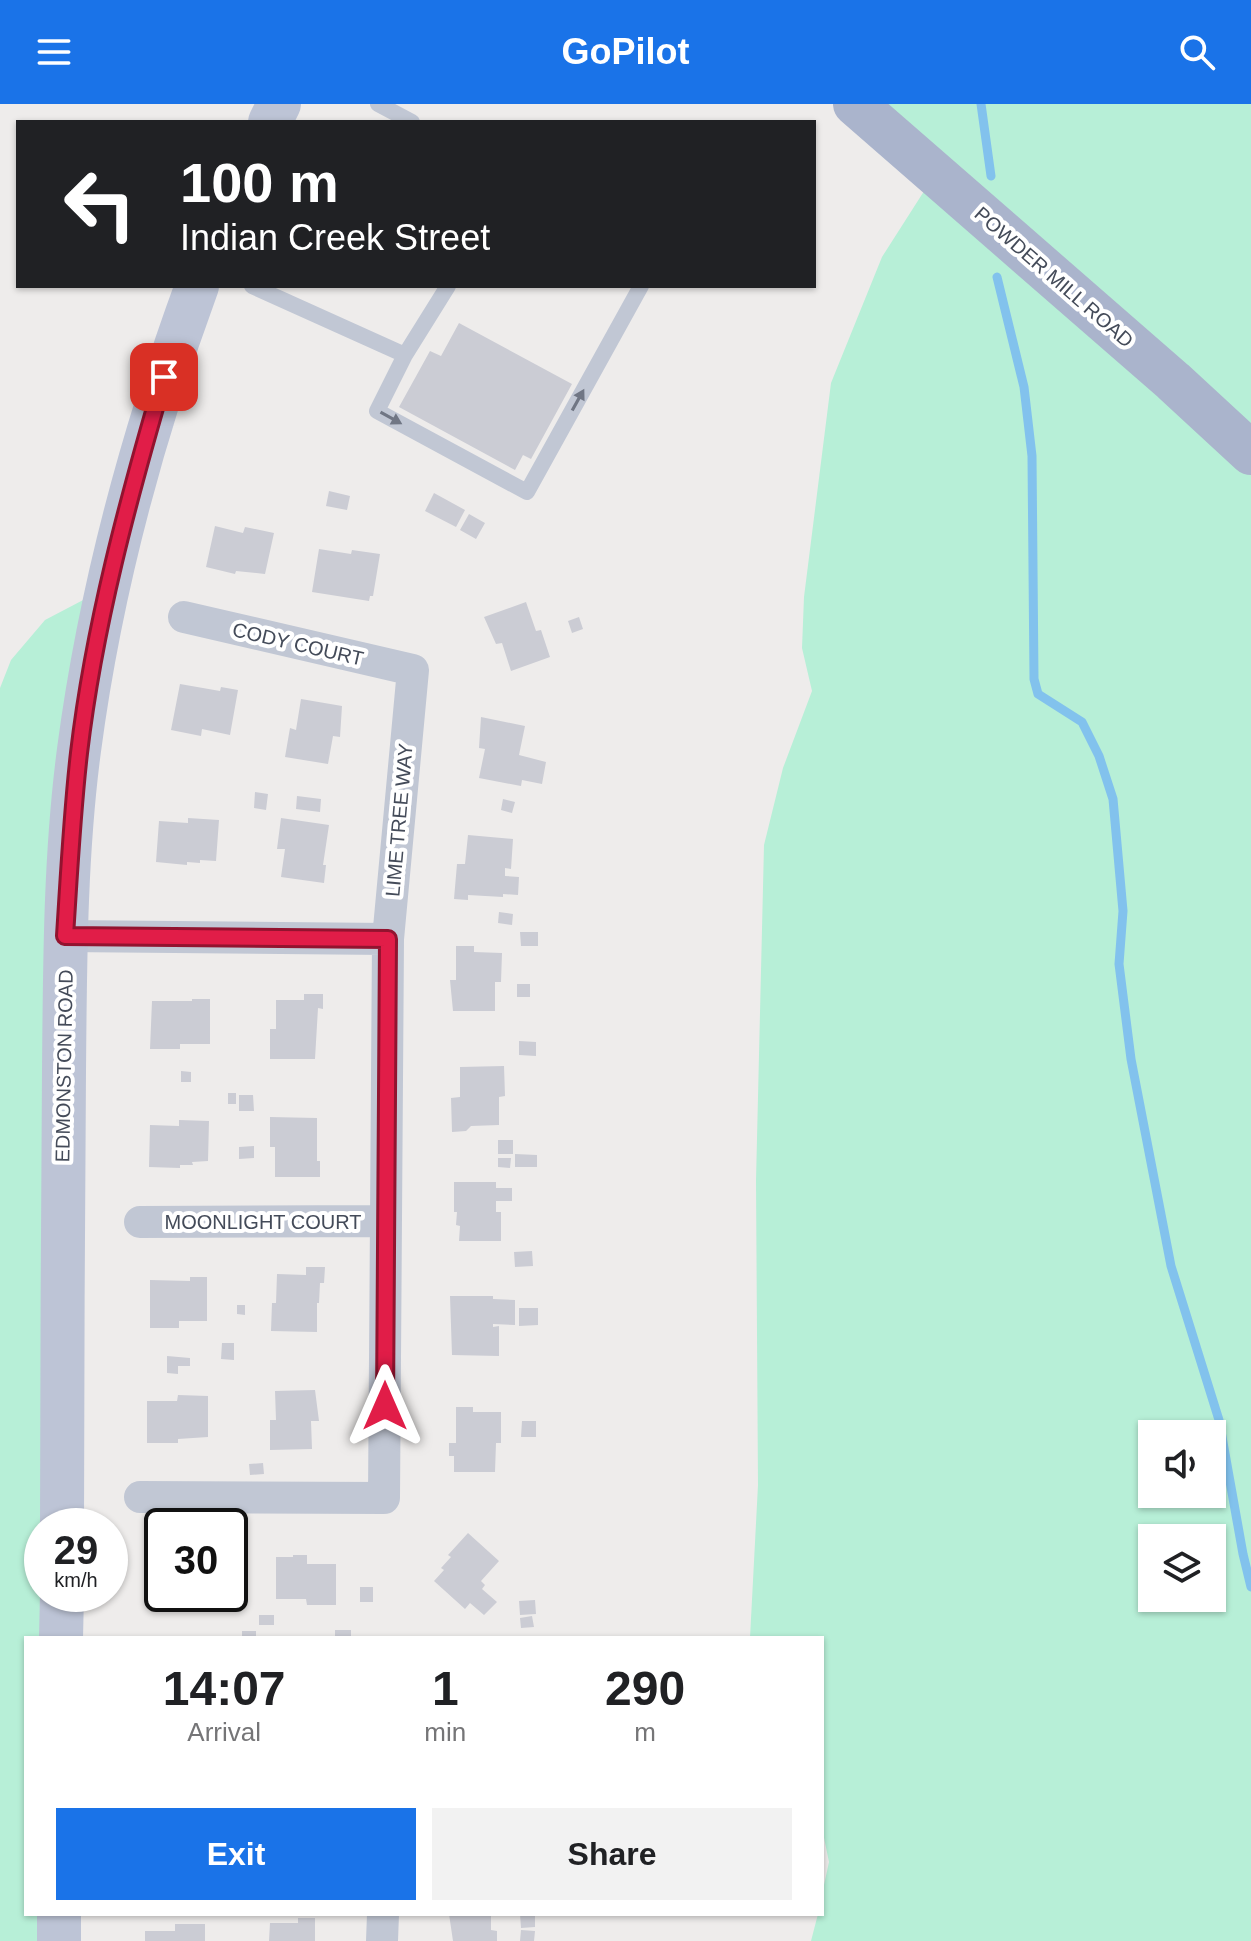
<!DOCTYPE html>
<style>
:root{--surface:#fff;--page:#f2f2f2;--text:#202124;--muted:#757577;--accent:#1a73e8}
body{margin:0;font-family:Arial,sans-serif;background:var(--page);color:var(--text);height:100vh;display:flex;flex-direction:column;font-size:30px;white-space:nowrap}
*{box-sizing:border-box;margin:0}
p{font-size:26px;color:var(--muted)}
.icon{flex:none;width:44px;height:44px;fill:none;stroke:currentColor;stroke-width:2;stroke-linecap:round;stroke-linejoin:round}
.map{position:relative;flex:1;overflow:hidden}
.side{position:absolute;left:24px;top:1532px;width:800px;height:280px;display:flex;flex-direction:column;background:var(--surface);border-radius:0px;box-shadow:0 2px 6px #0004}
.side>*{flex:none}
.hud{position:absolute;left:16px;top:16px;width:800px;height:168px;border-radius:0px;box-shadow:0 2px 6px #0004;background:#202124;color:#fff;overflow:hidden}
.fabs{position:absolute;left:1138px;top:1316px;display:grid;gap:16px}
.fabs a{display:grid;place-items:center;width:88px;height:88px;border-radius:0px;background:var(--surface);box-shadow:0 2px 6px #0004;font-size:40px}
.speed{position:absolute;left:24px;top:1404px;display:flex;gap:16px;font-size:40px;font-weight:700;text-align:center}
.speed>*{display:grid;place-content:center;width:104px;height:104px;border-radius:50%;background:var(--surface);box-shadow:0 2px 6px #0004;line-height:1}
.speed small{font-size:20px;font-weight:400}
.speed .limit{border:4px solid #111;border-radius:12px;background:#fff;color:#111}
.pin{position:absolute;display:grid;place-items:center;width:68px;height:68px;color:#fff;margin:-34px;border-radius:16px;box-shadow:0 4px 12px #0006}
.me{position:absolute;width:88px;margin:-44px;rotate:0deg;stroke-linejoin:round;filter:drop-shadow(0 0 6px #0008)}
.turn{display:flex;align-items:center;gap:28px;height:168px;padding:0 32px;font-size:36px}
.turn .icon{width:104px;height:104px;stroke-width:2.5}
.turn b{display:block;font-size:56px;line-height:68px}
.eta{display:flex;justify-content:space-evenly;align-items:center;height:136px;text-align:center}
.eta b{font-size:48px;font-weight:800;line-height:56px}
.button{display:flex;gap:16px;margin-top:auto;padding:16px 32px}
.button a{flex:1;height:92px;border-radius:0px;background:var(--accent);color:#fff;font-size:32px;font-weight:800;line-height:92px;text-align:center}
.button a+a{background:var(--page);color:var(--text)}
header{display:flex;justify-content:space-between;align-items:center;height:104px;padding:0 32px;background:var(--accent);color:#fff;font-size:36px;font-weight:800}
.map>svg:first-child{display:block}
</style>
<header><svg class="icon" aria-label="menu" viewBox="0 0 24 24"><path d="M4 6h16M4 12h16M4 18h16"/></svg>GoPilot<svg class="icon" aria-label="search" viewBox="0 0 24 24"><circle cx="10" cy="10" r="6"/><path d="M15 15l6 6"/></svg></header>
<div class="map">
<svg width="1251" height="1837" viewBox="0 0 1251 1837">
<rect width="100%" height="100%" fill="#eeeceb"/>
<path fill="#b7efd7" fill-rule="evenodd" d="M855 0H1251V1837H811L818 1810H822V1790L829 1758 822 1724V1534H750L758 1381 756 1077 764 741 783 664 812 587 802 544 804 493 831 279 882 153 935 70ZM1152 1330H1212V1390H1152ZM1152 1434H1212V1494H1152Z
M108 483 42 1422V1490L61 1534H26V1810H59V1837H0V584L11 556 45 516Z"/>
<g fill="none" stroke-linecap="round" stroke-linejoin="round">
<path stroke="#82c2ed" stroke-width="9" d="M981 0 991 72
M997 173 1024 283 1032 352 1034 575 1038 590 1082 618 1099 652 1113 695 1123 807 1119 860 1131 955 1171 1162 1219 1316 1243 1450 1251 1483"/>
</g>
<path fill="#cbccd4" d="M459 219 572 280 531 355 523 351 515 366 399 303 430 247 441 252Z
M329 387 350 392 347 406 326 402Z
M434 389 465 406 456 423 425 407Z
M469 410 485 419 476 435 460 426Z
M215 422 243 429 245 423 274 429 265 470 236 467 235 470 206 463Z
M319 445 351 450 352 446 380 450 373 492H370L369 497 312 488Z
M526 498 536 527 541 526 550 553 511 567 502 539 496 540 484 513Z
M579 513 583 525 572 529 568 517Z
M180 580 220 587 221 583 238 586 230 631 202 625 201 632 171 626Z
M301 595 342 602 340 633 333 632 328 660 285 653 290 624 296 626Z
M481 613 525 622 519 651 546 658 542 680 522 676 521 682 479 674 485 645 479 644Z
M255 688 268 690 266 706 254 704Z
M297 692 321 695 320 708 296 705Z
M503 695 515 698 512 709 501 706Z
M188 714 219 716 216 757 200 756V759L187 758V761L156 758 159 717 188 719Z
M281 714 329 721 323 761H326L324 779 281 773 285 745H277Z
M468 731 513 735 511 765 505 764V772L519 773 518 791 503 790V793L468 791V796L454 795 457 760H465Z
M499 808 513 810 512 821 498 819Z
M520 828H538V842H521Z
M456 842H474V848L502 849 501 878H495V907H453L450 876H456Z
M517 880H530V893H517Z
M304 890H323V905L318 904 315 955H270V925H276V896H304Z
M192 895H210V940H180V945H150L152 897H192Z
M519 937 536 938V952L519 951Z
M504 962 505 992 499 993V1021L471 1022 466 1027 452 1028 451 994 460 993V963Z
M181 967 191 968V978H181Z
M228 989H236V1000H228Z
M239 991H253L254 1007H239Z
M270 1013 317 1014V1057H320V1073H275V1043H270Z
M179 1016 209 1017 208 1057 192 1058 193 1061H180V1064L149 1063 150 1021 179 1022Z
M498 1036H513V1050H498Z
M254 1042V1054L239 1055V1043Z
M515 1050 537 1051V1063H515Z
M498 1054H511L510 1064 498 1063Z
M454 1078H496V1084H512V1097H496V1108H501V1137H459L460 1122 456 1121 457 1108H454Z
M532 1147 533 1162 515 1163 514 1148Z
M306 1163H325L324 1179H320L319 1199H317V1228L271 1227 272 1199H276L277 1170 306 1171Z
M190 1173H207V1217H179V1224H150V1176L190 1177Z
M450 1192H493V1195L515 1196V1221L493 1220V1223L499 1222V1252L452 1251Z
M237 1201H245V1211L237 1210Z
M519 1204H538V1221L519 1222Z
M222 1239H234V1256L221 1255Z
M167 1252 190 1254V1262H178V1270L167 1269Z
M315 1286 319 1317H311L312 1345 270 1346V1316H276L275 1287Z
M178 1291 208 1292V1333L178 1335V1339H147V1297H177Z
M456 1303H473V1308H501V1339H496L495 1368H454V1352H449V1339H456Z
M522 1317H536V1333H521Z
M263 1359 264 1370 250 1371 249 1360Z
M468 1429 499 1457 481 1477 485 1481 482 1485 497 1498 484 1511 470 1499 465 1505 434 1477 444 1466 441 1464 451 1453 448 1451Z
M293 1451H307V1460H336V1501H307L306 1495H276V1453H293Z
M162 1454V1490H179V1497L150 1499 147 1455Z
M360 1483H373V1498H360Z
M535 1496 536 1510 520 1511 519 1497Z
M259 1511H274V1521H259Z
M532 1512 534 1523 521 1524 520 1514Z
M335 1526H351V1534H335Z
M242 1527H256V1534H242Z
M449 1810H491V1826L497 1827V1837H453Z
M520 1810H535V1823L521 1824Z
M298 1814H315V1837H269L270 1819H298Z
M175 1820H205V1837H145V1827H175Z
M521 1826 535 1827 534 1837H520Z"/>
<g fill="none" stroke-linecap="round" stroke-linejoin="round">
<path stroke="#c1c7d4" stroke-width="16" d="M378 0 412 18
M252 182 405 251 448 182
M405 251 377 307 527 388 641 182"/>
<path stroke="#c1c7d4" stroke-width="32" d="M65 832 388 835
M140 1118 386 1117
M140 1393 384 1394 388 835 413 566 184 513
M382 1837 383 1810"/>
<path stroke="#bdc4d6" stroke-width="44" d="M270 18 279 0
M62 1422C63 1270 62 1119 64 967 65 860 65 752 79 646 100 487 142 332 197 182
M61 1534 62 1490
M59 1837V1810"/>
<path stroke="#aab4cc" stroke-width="44" d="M855 0 1173 277 1251 349"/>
</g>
<defs><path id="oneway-solid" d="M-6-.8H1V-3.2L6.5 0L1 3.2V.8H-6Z" transform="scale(2)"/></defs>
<g fill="#707684">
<use href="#oneway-solid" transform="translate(578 296) rotate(-61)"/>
<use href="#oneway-solid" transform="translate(391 314) rotate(29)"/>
</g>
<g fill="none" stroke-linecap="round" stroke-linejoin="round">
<defs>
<path id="route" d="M164 273C128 396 94 521 79 649 72 710 69 771 65 832L388 835 385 1302"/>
</defs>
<use href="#route" stroke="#92132f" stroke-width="20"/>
<use href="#route" stroke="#e11d48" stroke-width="14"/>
</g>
<g text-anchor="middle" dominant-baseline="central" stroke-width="8" stroke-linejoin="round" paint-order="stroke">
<g font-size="20" fill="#444b59" stroke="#fff">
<text transform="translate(1054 173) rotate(41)">POWDER MILL ROAD</text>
<text transform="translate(298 540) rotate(13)">CODY COURT</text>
<text transform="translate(399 716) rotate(-85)">LIME TREE WAY</text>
<text transform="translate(64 962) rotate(-89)">EDMONSTON ROAD</text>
<text x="263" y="1118">MOONLIGHT COURT</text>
</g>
</g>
</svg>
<div class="fabs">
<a><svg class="icon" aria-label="sound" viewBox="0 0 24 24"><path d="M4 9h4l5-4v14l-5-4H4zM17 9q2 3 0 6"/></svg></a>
<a><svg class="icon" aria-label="layers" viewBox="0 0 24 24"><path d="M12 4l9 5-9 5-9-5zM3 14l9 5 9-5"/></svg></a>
</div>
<div class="speed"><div>29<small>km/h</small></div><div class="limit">30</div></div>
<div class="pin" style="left:164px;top:273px;background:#d93025"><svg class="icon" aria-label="arrive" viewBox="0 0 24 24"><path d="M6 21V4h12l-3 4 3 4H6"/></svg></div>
<svg class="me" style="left:385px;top:1302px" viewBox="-20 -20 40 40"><path d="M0-17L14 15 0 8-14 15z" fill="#e11d48" stroke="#fff" stroke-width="4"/></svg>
<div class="hud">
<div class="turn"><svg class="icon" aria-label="left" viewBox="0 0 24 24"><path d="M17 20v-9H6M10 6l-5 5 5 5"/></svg><div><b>100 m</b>Indian Creek Street</div></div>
</div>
<section class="side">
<div class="eta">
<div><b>14:07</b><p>Arrival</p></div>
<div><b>1</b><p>min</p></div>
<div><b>290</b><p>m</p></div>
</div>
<div class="button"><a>Exit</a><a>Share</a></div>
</section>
</div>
